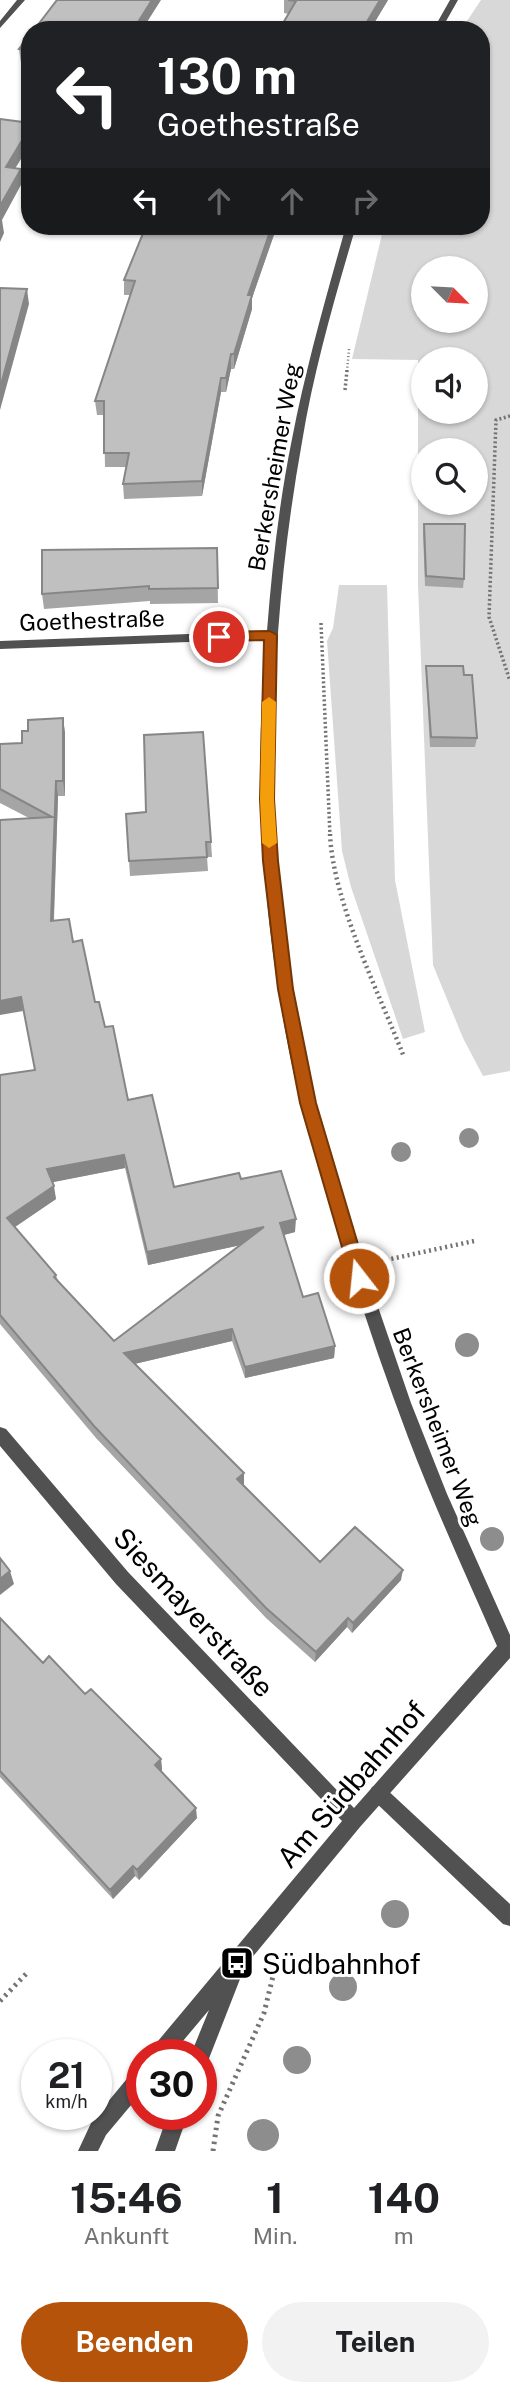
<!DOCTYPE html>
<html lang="de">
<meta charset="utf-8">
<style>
:root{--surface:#fff;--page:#f2f2f2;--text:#202124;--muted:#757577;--accent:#b45309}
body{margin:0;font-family:"Public Sans",sans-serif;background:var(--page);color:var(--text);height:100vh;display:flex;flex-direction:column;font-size:26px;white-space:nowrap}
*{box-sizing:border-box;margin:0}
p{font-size:23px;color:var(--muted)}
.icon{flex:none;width:38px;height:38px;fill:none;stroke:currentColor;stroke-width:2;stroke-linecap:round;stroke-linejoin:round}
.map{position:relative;height:2151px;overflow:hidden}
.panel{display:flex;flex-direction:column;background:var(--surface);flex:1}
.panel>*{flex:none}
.hud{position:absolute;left:21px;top:21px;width:469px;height:214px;border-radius:28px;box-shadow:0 2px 5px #0004;background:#202124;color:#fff;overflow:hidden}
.needle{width:46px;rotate:114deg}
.fabs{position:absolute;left:411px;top:256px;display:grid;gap:14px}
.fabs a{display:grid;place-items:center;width:77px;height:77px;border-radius:50%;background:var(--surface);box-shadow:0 2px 5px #0004;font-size:35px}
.speed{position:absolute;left:21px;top:2039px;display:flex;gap:14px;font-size:35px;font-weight:700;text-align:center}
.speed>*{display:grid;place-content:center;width:91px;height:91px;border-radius:50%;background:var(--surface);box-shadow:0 2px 5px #0004;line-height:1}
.speed small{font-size:18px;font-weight:400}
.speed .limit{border:10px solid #d22;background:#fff;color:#111}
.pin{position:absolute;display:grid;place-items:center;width:60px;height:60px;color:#fff;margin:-30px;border:4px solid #fff;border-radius:50%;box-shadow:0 2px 7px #0007}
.me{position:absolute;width:77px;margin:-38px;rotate:344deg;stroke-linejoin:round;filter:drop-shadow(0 0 5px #0008)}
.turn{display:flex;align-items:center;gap:24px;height:147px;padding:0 21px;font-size:32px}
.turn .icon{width:91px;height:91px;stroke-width:2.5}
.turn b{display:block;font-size:49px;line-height:60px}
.lanes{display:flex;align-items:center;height:66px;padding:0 21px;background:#0003;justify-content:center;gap:35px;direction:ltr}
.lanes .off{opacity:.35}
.eta{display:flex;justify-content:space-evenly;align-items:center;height:119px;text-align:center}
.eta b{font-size:42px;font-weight:700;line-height:49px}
.action{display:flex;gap:14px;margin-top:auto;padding:14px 21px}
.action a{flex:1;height:80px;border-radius:42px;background:var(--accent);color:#fff;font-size:28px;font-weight:700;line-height:80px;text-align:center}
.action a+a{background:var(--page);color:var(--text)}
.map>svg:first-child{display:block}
</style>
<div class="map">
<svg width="510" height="2151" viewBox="0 0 510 2151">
<rect width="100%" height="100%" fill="#fff"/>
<path fill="#d8d8d8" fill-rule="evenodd" d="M481 0H510V1071L483 1076 463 1038 433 965 418 585V360L352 359 384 226H481V30H461ZM424 268H476V320H424ZM424 359H476V411H424ZM424 450H476V502H424Z
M339 585H387L395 880 425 1032 403 1039 351 887 342 851 327 641 333 628Z"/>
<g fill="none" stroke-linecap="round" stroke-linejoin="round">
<path stroke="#737373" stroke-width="2.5" stroke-dasharray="1 2.5" stroke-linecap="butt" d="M347 371 349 349"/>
<path stroke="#737373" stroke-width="3.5" stroke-dasharray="2 2.5" stroke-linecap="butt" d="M345 390 347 370
M510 416 496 420 489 617 510 681
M321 623 330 836"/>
<path stroke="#737373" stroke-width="4.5" stroke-dasharray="2 3.5" stroke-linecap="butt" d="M330 834C333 902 379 993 404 1057
M386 1260 474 1241"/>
<path stroke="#737373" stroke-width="5" stroke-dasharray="2.5 4.5" stroke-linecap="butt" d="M0 2001 26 1974
M213 2151 218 2116 264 2013 274 1972"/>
<path fill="#515151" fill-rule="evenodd" d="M378 1784 384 1787 510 1904V1926L503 1924 372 1799 369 1793 372 1787Z"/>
<path fill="#515151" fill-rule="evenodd" d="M17 0H25L0 28V21Z
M450 0H458L441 30H433Z
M346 226H356C335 297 314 369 302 442 262 664 260 916 324 1135L375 1298 411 1403 447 1494 510 1635V1658L360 1827 241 1971 242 1974 208 2061 201 2064V2054H191L209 2010 172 2054H150L153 2047 342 1821 116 1584 0 1446V1427L6 1429 128 1572 354 1808 497 1646C467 1577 435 1508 408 1437 380 1363 355 1288 333 1212 322 1175 309 1138 300 1101 265 952 252 792 266 639L0 649V641L267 631C272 567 279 503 292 439 306 367 326 297 346 226Z
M142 2066V2092L106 2135 98 2151H78L92 2121 135 2069Z
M168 2114H188L175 2151H155Z"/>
</g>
<g fill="#8d8d8d">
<circle cx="469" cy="1138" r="10"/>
<circle cx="401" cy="1152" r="10"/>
<circle cx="467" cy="1345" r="12"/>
<circle cx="492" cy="1539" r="12"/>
<circle cx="395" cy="1914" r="14"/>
<circle cx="343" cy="1987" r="14"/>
<circle cx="297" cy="2060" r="14"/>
<circle cx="263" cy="2135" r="16"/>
</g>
<path fill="#a5a5a5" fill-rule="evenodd" d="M284 0H388L370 30H279L289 14 284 13Z
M30 35V64L21 63 19 49Z
M277 226 252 298V309L234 369H231L226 392H221L202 496 124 499 123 484 126 467H105L104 415H97L95 401 130 295H124V280Z
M424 524 464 579 463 588 425 586 423 533Z
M217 548 218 603 150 604V601L44 609 42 594Z
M426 666 464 675 477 738 475 747H430L426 675Z
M63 718 65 733V796H58L54 921 73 942 105 1027 128 1100 174 1187 241 1179 295 1232 284 1235 303 1297 335 1346 334 1358 245 1378 232 1341 134 1364 244 1484 243 1485 320 1562 401 1580 352 1633 347 1627 315 1662 266 1618 96 1438 0 1324V1075L34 1070 29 818 0 803V744L22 743 28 731ZM125 1168 148 1265 241 1245 114 1341 58 1281 56 1275 15 1227 56 1199 52 1182Z
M126 814 211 842 212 857H207L208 871 130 876Z
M0 1618 43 1663 85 1694 161 1759 162 1770 161 1772 197 1818 139 1880 135 1876 113 1899 0 1777Z"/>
<path fill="#868686" d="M152 0H161L142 30H133Z
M380 0H388L370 30H362Z
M30 127V144L7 182 6 167Z
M21 169 22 183 2 220 4 233 0 242V206Z
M272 226H277L252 298V309L234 369V354L248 295Z
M27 289 29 304 0 410V388Z
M231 354V369L226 392V378Z
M221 378V392L202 496V481Z
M63 718 65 733V796L63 781Z
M56 781 58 796 53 936 51 921Z
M21 997 23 1011 0 1015V1001Z
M124 1155 125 1168 49 1183 47 1169Z
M54 1186 56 1199 9 1231 7 1218Z
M296 1219 295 1232 280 1236V1223Z
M264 1227V1240L148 1265 147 1252Z
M232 1329V1341L126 1366 124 1353Z
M335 1346 334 1358 245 1378V1367Z
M244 1473V1484L238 1490 237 1479Z
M403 1570 401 1580 352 1633 353 1623Z
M10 1571 14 1584 0 1595V1579Z
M348 1618 347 1627 315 1662 316 1652Z
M161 1759 162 1770 157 1776 155 1765Z
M196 1808 197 1818 139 1880 137 1870Z
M133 1866 135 1876 113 1899 110 1890Z"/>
<path fill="#c0c0c0" stroke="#868686" stroke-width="2" fill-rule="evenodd" d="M57 0H152L133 30H34Z
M288 0H380L362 30H279L296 1Z
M30 35V50L19 49Z
M0 119 30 123V127L6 167 21 169 0 206Z
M146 226H272L248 295H252L234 354H231L226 378H221L202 481 123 484 129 453H104V401H95L135 281 124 280Z
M0 288 27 289 0 388Z
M424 524H465L464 579 426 576Z
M217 548 218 588 149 589V586L42 594V550Z
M426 666H463L464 675H472L477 738 431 737Z
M63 718V781H56L51 921 69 919 73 942 82 940 95 1002H99L105 1027 113 1026 128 1100 152 1095 174 1187 239 1173 241 1179 281 1171 296 1219 280 1223 303 1297 318 1293 335 1346 245 1367 232 1329 124 1353 244 1473 237 1479 320 1562 355 1527 403 1570 353 1623 348 1618 316 1652 266 1608 94 1426 0 1315V1075L35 1070 21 997 0 1001V820L52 817 0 789V744L22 743V731H28V720ZM124 1155 147 1252 264 1227 114 1341 54 1277 56 1275 7 1218 54 1186 47 1169Z
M203 732 211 842H206L207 857 129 861 126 814 146 812 144 735Z
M0 1558 10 1571 0 1579Z
M0 1618 43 1663 49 1656 85 1694 91 1689 161 1759 155 1765 196 1808 137 1870 133 1866 110 1890 0 1771Z"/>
<path fill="#b45309" stroke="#753606" stroke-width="2" d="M270 631 277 635 274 799 278 861 293 989 316 1103 368 1278 366 1284 359 1286 353 1284 351 1278 300 1103 278 989 263 861 260 799 264 640 219 641 213 637 219 632Z"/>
<path fill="#f59e0b" d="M269 697 276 702 274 799 277 843 269 848 262 843 260 799 262 702Z"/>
<defs>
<symbol id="bus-square" viewBox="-11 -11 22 22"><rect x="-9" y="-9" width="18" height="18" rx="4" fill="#000" stroke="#fff"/><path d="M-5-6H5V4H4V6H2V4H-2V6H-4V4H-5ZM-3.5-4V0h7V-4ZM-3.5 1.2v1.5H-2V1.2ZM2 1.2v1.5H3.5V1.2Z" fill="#fff"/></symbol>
</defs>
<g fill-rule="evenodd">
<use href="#bus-square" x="218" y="1944" width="38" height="38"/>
</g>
<g text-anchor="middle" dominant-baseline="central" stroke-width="6" stroke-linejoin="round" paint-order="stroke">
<g font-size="23" fill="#000" stroke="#fff">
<text transform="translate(274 467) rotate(-80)">Berkersheimer Weg</text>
<text transform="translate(92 620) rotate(-2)">Goethestraße</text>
<text transform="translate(438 1427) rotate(69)">Berkersheimer Weg</text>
</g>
<g font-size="28" fill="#000" stroke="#fff">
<text transform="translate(194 1612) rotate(47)">Siesmayerstraße</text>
<text transform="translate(351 1784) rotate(-49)">Am Südbahnhof</text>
</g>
<g font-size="28" fill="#000" stroke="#fff" text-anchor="start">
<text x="262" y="1963">Südbahnhof</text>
</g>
</g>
</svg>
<div class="fabs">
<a><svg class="needle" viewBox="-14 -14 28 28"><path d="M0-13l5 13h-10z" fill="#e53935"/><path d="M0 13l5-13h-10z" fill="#757577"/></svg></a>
<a><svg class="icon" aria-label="sound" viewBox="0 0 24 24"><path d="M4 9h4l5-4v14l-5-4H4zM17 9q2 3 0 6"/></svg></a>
<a><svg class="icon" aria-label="search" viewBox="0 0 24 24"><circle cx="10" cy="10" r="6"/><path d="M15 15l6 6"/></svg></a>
</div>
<div class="speed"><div>21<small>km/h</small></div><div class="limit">30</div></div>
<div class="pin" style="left:219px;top:637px;background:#d93025"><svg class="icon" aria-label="arrive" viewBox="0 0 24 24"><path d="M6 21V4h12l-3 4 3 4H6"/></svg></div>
<svg class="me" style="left:359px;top:1278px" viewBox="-20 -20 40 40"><circle r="17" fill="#b45309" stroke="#fff" stroke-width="3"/><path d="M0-11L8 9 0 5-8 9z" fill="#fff"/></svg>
<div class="hud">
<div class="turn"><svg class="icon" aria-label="left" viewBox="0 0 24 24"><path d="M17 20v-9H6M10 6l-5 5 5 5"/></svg><div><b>130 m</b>Goethestraße</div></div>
<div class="lanes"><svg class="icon" aria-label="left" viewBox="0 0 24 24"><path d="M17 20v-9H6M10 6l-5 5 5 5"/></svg><svg class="icon off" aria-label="ahead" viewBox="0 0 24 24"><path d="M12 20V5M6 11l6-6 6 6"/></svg><svg class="icon off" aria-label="ahead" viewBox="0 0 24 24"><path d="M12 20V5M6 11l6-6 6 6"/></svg><svg class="icon off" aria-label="right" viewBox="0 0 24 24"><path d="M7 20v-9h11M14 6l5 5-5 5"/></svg></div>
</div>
</div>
<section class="panel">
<div class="eta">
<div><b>15:46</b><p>Ankunft</p></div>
<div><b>1</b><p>Min.</p></div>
<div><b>140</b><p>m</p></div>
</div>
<div class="action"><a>Beenden</a><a>Teilen</a></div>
</section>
